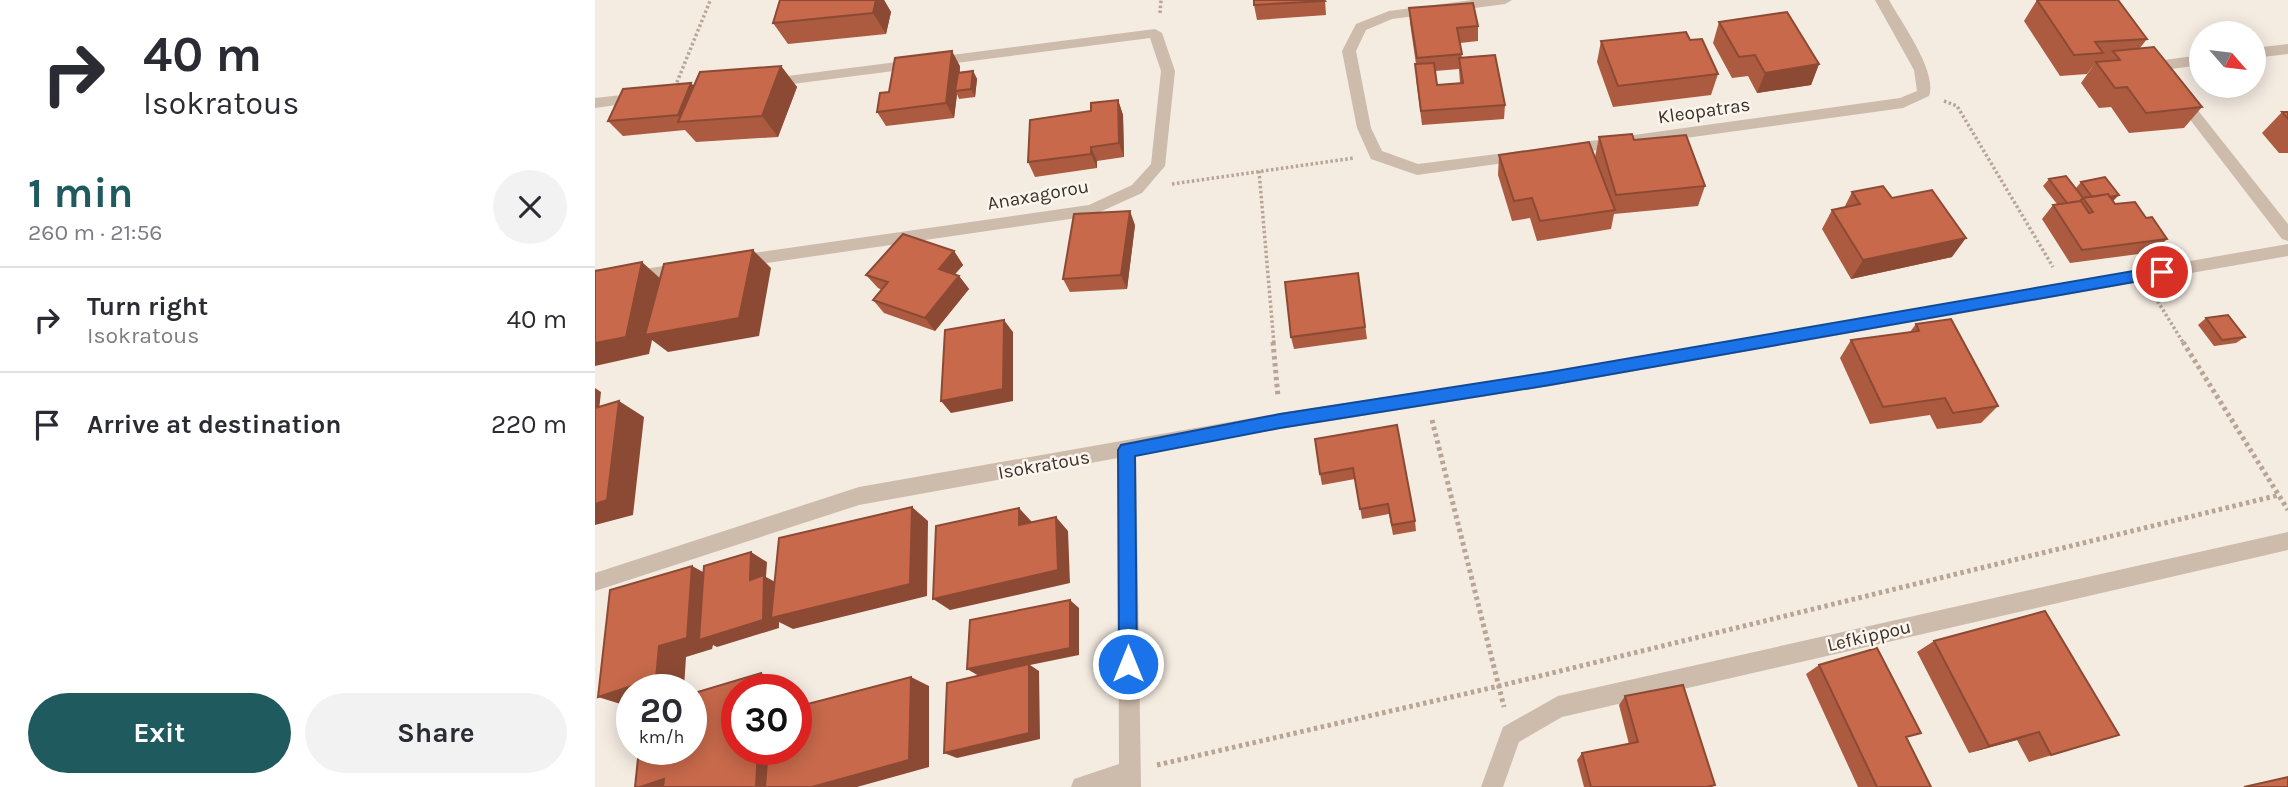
<!DOCTYPE html>
<meta charset="utf-8">
<style>
:root{--surface:#fff;--page:#f2f2f3;--text:#2b2b33;--muted:#7c7c81;--line:#e1e1e2;--accent:#1f5a5e}
body{margin:0;font-family:Karla,sans-serif;background:var(--page);color:var(--text);height:100vh;display:flex;flex-direction:column;font-size:26px;white-space:nowrap}
*{box-sizing:border-box;margin:0}
p{font-size:23px;color:var(--muted)}
.icon{flex:none;width:38px;height:38px;fill:none;stroke:currentColor;stroke-width:2;stroke-linecap:round;stroke-linejoin:round}
.map{position:relative;flex:1;overflow:hidden}
.drawer{display:flex;flex-direction:column;background:var(--surface);width:595px}
.drawer>*{flex:none}
.guide{background:#fff;color:var(--text);overflow:hidden}
.needle{width:46px;rotate:118deg}
.tools{position:absolute;left:1594px;top:21px;display:grid;gap:14px}
.tools a{display:grid;place-items:center;width:77px;height:77px;border-radius:50%;background:var(--surface);box-shadow:0 4px 18px #0003;font-size:35px}
.speed{position:absolute;left:21px;top:674px;display:flex;gap:14px;font-size:35px;font-weight:700;text-align:center}
.speed>*{display:grid;place-content:center;width:91px;height:91px;border-radius:50%;background:var(--surface);box-shadow:0 4px 18px #0003;line-height:1}
.speed small{font-size:18px;font-weight:400}
.speed .limit{border:10px solid #d22;background:#fff;color:#111}
.pin{position:absolute;display:grid;place-items:center;width:60px;height:60px;color:#fff;margin:-30px;border:4px solid #fff;border-radius:50%;box-shadow:0 2px 7px #0007}
.me{position:absolute;width:77px;margin:-38px;rotate:0deg;stroke-linejoin:round;filter:drop-shadow(0 0 5px #0008)}
.turn{display:flex;align-items:center;gap:24px;height:147px;padding:0 28px;font-size:32px}
.turn .icon{width:91px;height:91px;stroke-width:2.5}
.turn b{display:block;font-size:49px;line-height:60px}
.round{display:grid;place-items:center;flex:none;width:74px;height:74px;border-radius:37px;background:var(--page)}
.head{display:flex;align-items:center;justify-content:space-between;height:119px;padding:0 28px}
h1{font-size:42px;font-weight:700;line-height:52px;color:var(--accent)}
.button{display:flex;gap:14px;margin-top:auto;padding:14px 28px}
.button a{flex:1;height:80px;border-radius:42px;background:var(--accent);color:#fff;font-size:28px;font-weight:700;line-height:80px;text-align:center}
.button a+a{background:var(--page);color:var(--text)}
ul{padding:0;list-style:none}
li{display:flex;align-items:center;gap:21px;height:105px;padding:0 28px;border-top:2px solid var(--line)}
li div{flex:1}
li b{display:block;font-size:26px}
li em{font-style:normal}
main{display:flex;flex:1;min-height:0}
.map>svg:first-child{display:block}
</style>
<main>
<section class="drawer">
<div class="guide">
<div class="turn"><svg class="icon" aria-label="right" viewBox="0 0 24 24"><path d="M7 20v-9h11M14 6l5 5-5 5"/></svg><div><b>40 m</b>Isokratous</div></div>
</div>
<div class="head"><div><h1>1 min</h1><p>260 m · 21:56</p></div><a class="round"><svg class="icon" aria-label="close" viewBox="0 0 24 24"><path d="M6 6l12 12M18 6L6 18"/></svg></a></div>
<ul>
<li><svg class="icon" aria-label="right" viewBox="0 0 24 24"><path d="M7 20v-9h11M14 6l5 5-5 5"/></svg><div><b>Turn right</b><p>Isokratous</p></div><em>40 m</em></li>
<li><svg class="icon" aria-label="arrive" viewBox="0 0 24 24"><path d="M6 21V4h12l-3 4 3 4H6"/></svg><div><b>Arrive at destination</b></div><em>220 m</em></li>
</ul>
<div class="button"><a>Exit</a><a>Share</a></div>
</section>
<div class="map">
<svg width="1693" height="787" viewBox="0 0 1693 787">
<rect width="100%" height="100%" fill="#f4ebe1"/>
<g fill="none" stroke-linecap="round" stroke-linejoin="round">
<path stroke="#b9a596" stroke-width="3.5" stroke-dasharray="2.5 2.5" stroke-linecap="butt" d="M565 13 566 0
M80 87 115 1
M1349 101 1362 106 1458 267
M664 171 679 344
M577 184 759 158
M1560 297 1589 344"/>
<path stroke="#b9a596" stroke-width="5" stroke-dasharray="3.5 3.5" stroke-linecap="butt" d="M678 342 683 397
M1588 342 1693 510
M837 420 909 707
M562 765 904 686 1684 495"/>
<path fill="#cdbbac" fill-rule="evenodd" d="M877 0H917L910 4 797 19 771 30 761 51 776 128 787 151 823 164 926 151 931 152 933 156 931 160 822 175 776 159 762 128 747 51 761 24 794 11Z
M1280 0H1294C1306 22 1343 72 1334 96L1308 108 974 154 967 149 974 144 1305 98 1322 91 1319 70Z
M560 29 567 33 580 71 570 166 547 193 496 216 144 267 138 265 136 261 138 257 144 255 494 205 537 185 556 164 566 71 555 38 174 87 169 85V79Z
M1693 44V54L1659 58V48Z
M1606 55V65L1562 71 1555 66 1562 61Z
M1585 92 1590 94 1693 224V241L1687 239 1580 100V94Z
M45 93 52 98 50 101 0 108V98Z
M1693 244V256L955 386 685 429 541 455 546 787H476L479 779 524 764 523 458 264 505 0 591V573L264 487 685 413 955 372Z
M88 263 96 269 88 275 23 285 0 281V269L23 273Z
M1693 532V550L967 717 924 742 908 787H886L908 727 963 696Z"/>
</g>
<path fill="#ac5a40" fill-rule="evenodd" d="M185 0H289L296 12 291 34 193 44 178 23Z
M730 0 731 15 662 20 659 5Z
M1442 0 1552 39 1545 48 1607 107 1589 128 1534 133 1516 107 1504 108 1486 83 1501 62 1492 74 1465 76 1429 21Z
M814 8 883 26V41L865 43 867 58 910 105 909 119 827 125 821 78V64L815 23ZM864 69 865 83 842 85 840 71Z
M1124 22 1224 64 1216 85 1162 93 1153 76 1137 78 1118 43Z
M1095 40 1123 74 1116 95 1018 107 1002 62 1006 41Z
M186 66 202 87 183 137 101 142 90 130 28 136 13 121 96 83 99 86Z
M365 66V72L378 71 382 79 380 97 364 99 362 94 359 118 291 126 282 112 294 92Z
M523 100 528 115 529 157 502 161V168L440 177 433 162 496 111Z
M1687 112H1693V153H1684L1667 133Z
M1004 137 1039 140 1110 186 1103 206 1019 214 1016 229 942 241 935 218 917 221 903 175 904 155 1000 157Z
M1454 179 1481 188 1486 182 1518 201 1520 204 1551 218 1572 239 1559 252 1475 263 1447 219 1458 205 1462 204 1448 186Z
M1257 192 1297 198 1357 257 1256 279 1227 229 1237 210 1249 208Z
M540 225 532 289 475 292 468 279Z
M359 251 368 265 360 274 364 276 374 289 340 331 289 313 278 300 287 290 283 288 271 275Z
M763 273 772 339 699 349 696 337Z
M1611 318 1650 337 1641 343 1619 346 1603 325Z
M1321 324 1403 406 1386 423 1342 429 1335 415 1275 424 1245 358 1256 340 1315 332Z
M802 425 820 521 821 531 798 535 794 514 767 519 760 479 727 485 725 474Z
M1339 641 1524 735 1434 762 1422 740 1374 753 1322 652Z
M1224 665 1312 739 1336 787H1263L1211 674Z
M1030 696 1120 785 1117 787H989L982 760 987 753 1034 744 1024 705Z"/>
<path fill="#8c4a34" d="M274 0H289L296 12 291 34 278 13Z
M357 51 365 66 362 91H360L362 94 359 118 351 103Z
M1224 64 1216 85 1162 93 1170 73Z
M186 66 202 87 183 137 167 116Z
M378 71 382 79 380 97 376 89Z
M96 83 109 97 89 122 83 115Z
M523 100 528 115 529 157 524 143Z
M496 147 502 161V168L496 154Z
M1524 195 1517 202 1493 207 1499 200Z
M535 211 540 225 532 289 526 275Z
M1371 238 1357 257 1256 279 1268 260Z
M158 250 176 268 164 336 73 352 57 340 54 354 0 366V343L47 262 68 281Z
M359 251 368 265 353 282 344 269Z
M364 276 374 289 340 331 330 318Z
M409 320 418 332V401L356 413 346 401Z
M0 388 6 392 3 420 0 421Z
M24 401 49 417 38 515 0 525V504Z
M317 507 333 521 332 596 198 629 184 622V628L122 647 118 645 117 649 91 657 89 688 83 690H37V704L32 706 3 697 64 646 97 566 121 579 155 580 156 552 172 562 171 577 184 584Z
M424 508 437 522 424 525Z
M461 517 473 531 475 583 355 610 338 599Z
M475 600 484 608V655L435 665 444 671 445 739 362 758 349 753 384 676 372 669Z
M166 673 189 683V690H165Z
M316 677 334 686V767L262 787H217Z
M1444 732 1422 740 1374 753 1394 746Z
M163 749H187L186 787H161Z
M69 779 92 787H45Z"/>
<path fill="#c8694b" stroke="#8c4a34" stroke-width="2" d="M185 0H281L278 13 178 23Z
M659 0H729L730 1 659 5Z
M1442 0H1523L1552 39 1500 42 1508 53 1479 55Z
M878 3 883 26 862 28 867 54 822 58 814 8Z
M1192 12 1224 64 1170 73 1160 55 1144 57 1124 22Z
M1091 32 1095 40 1107 39 1123 74 1023 86 1006 41Z
M1559 47 1607 107 1551 113 1532 87 1520 88 1501 62 1525 60 1518 51Z
M357 51 351 103 282 112 285 93 294 92 300 58Z
M900 55 910 105 826 111 820 64 839 63 842 85 868 83 864 58Z
M186 66 167 116 83 122 105 72Z
M378 71 376 89 360 91 363 73Z
M96 83 83 115 13 121 28 89Z
M523 100 524 143 496 147V154L433 162 435 120 496 111V103Z
M1687 112H1693V119Z
M1037 134 1039 140 1091 135 1110 186 1021 195 1004 137Z
M994 142 1020 210 945 221 937 198 919 201 904 155Z
M1471 176 1488 198 1485 201 1472 203 1454 179Z
M1510 177 1524 195 1515 197 1513 194 1497 197 1486 182Z
M1288 186 1297 198 1337 190 1371 238 1268 260 1237 210 1265 204 1257 192Z
M1513 194 1520 204 1540 202 1551 218 1557 217 1572 239 1487 250 1458 205 1486 201 1494 213 1498 212 1488 198Z
M535 211 526 275 468 279 479 214Z
M308 234 359 251 344 269 364 276 330 318 278 300 293 282 271 275Z
M158 250 144 318 50 335 69 264Z
M47 262 31 337 0 343V271Z
M763 273 770 327 696 337 690 282Z
M1633 315 1650 337 1627 340 1611 318Z
M1356 319 1403 406 1358 413 1350 398 1288 407 1256 340 1324 331 1321 324Z
M409 320 408 389 346 401 350 330Z
M24 401 12 500 0 504V408Z
M802 425 820 521 797 525 793 504 765 509 758 468 725 474 720 439Z
M317 507 315 584 176 618 184 538Z
M424 508V525L461 517 463 570 338 599 341 526Z
M156 552 155 580 169 575 168 620 104 640 109 566Z
M97 566 92 638 64 646 61 678 3 697 15 590Z
M475 600V648L372 669 375 620Z
M1450 611 1524 735 1456 755 1444 732 1394 746 1339 641Z
M1282 648 1326 733 1311 737 1336 787H1282L1224 665Z
M434 664V733L349 753 352 683Z
M166 673 165 690H142V749H163L161 787H68L69 779 45 787H40L44 749H96V694Z
M316 677 314 760 217 787H170L173 749H201V707Z
M1088 685 1120 785 1111 787H996L987 753 1043 742 1030 696Z
M1693 777V787H1649Z"/>
<path fill="#1a73e8" stroke="#114b97" stroke-width="2" d="M1567 266 1574 272 1567 277 955 385 685 428 540 456 542 664 540 671 533 674 526 671 524 664 523 450 526 445 685 414 955 372Z"/>
<g text-anchor="middle" dominant-baseline="central" stroke-width="5" stroke-linejoin="round" paint-order="stroke">
<g font-size="19" fill="#3b302b" stroke="#fbf5ee">
<text transform="translate(1109 111) rotate(-8)">Kleopatras</text>
<text transform="translate(443 195) rotate(-10)">Anaxagorou</text>
<text transform="translate(449 465) rotate(-10)">Isokratous</text>
<text transform="translate(1274 636) rotate(-13)">Lefkippou</text>
</g>
</g>
</svg>
<div class="tools">
<a><svg class="needle" viewBox="-14 -14 28 28"><path d="M0-13l5 13h-10z" fill="#e53935"/><path d="M0 13l5-13h-10z" fill="#7c7c81"/></svg></a>
</div>
<div class="speed"><div>20<small>km/h</small></div><div class="limit">30</div></div>
<div class="pin" style="left:1567px;top:272px;background:#d93025"><svg class="icon" aria-label="arrive" viewBox="0 0 24 24"><path d="M6 21V4h12l-3 4 3 4H6"/></svg></div>
<svg class="me" style="left:533px;top:664px" viewBox="-20 -20 40 40"><circle r="17" fill="#1a73e8" stroke="#fff" stroke-width="3"/><path d="M0-11L8 9 0 5-8 9z" fill="#fff"/></svg>
</div>
</main>
